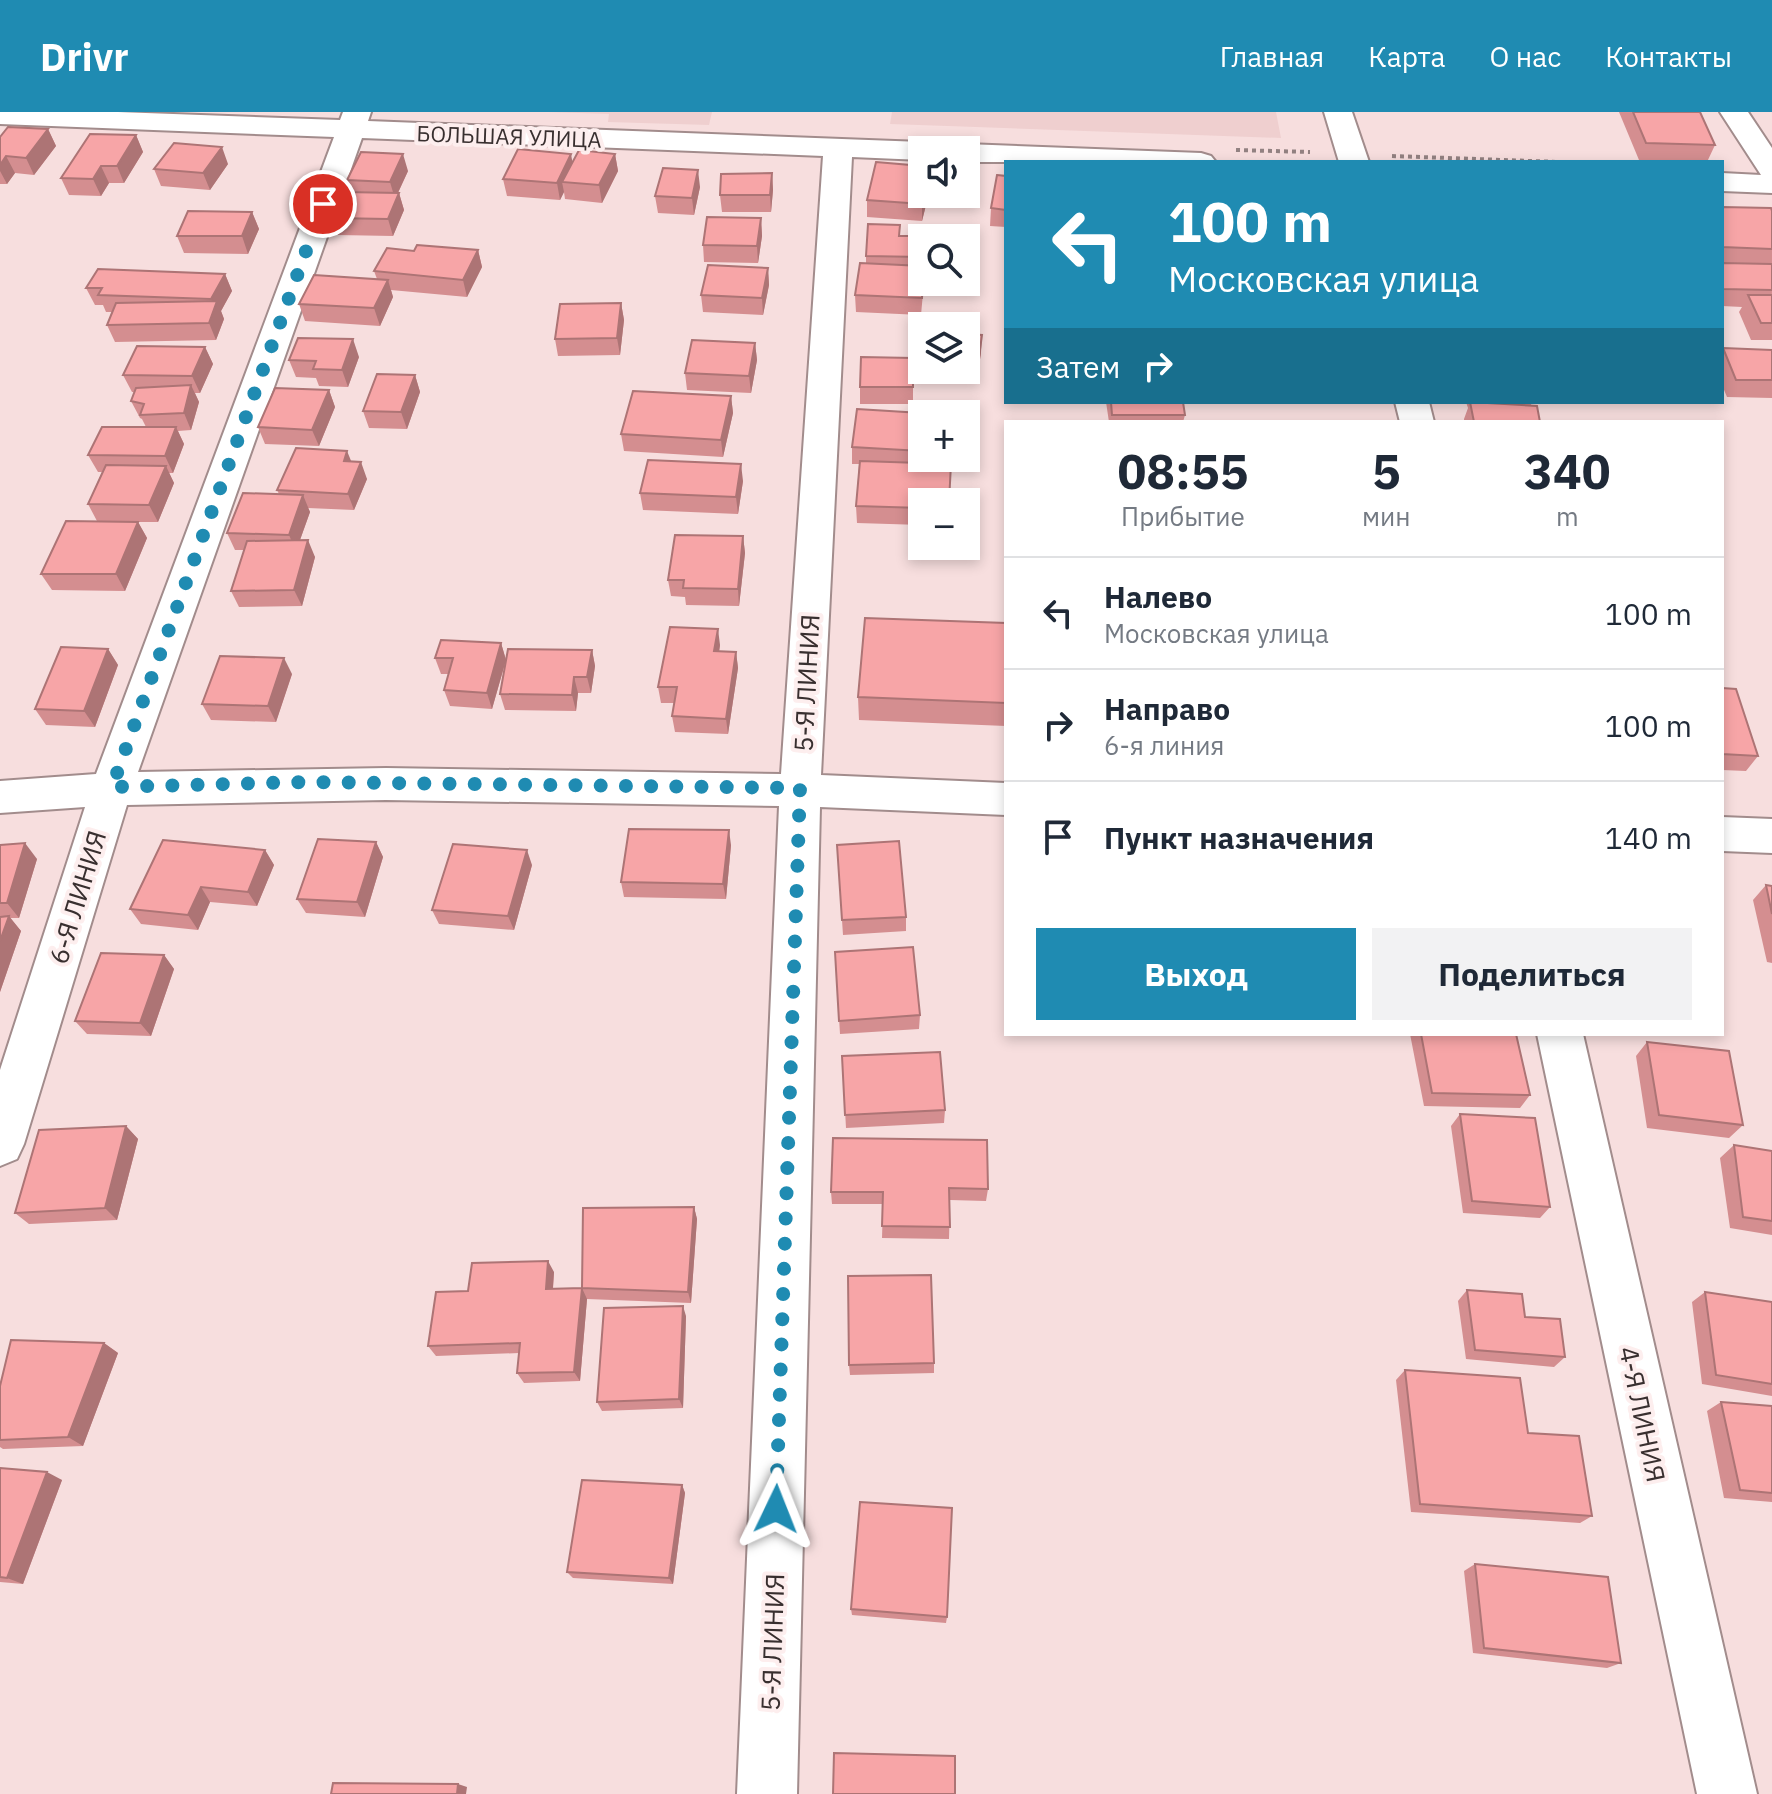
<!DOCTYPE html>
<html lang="ru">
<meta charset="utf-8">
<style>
:root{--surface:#fff;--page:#f2f2f3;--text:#1f2937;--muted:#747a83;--line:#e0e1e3;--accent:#1f8bb2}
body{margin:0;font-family:"IBM Plex Sans",sans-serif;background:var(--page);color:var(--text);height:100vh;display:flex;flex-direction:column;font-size:30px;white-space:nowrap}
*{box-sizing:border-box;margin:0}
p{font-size:26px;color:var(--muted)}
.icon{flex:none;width:44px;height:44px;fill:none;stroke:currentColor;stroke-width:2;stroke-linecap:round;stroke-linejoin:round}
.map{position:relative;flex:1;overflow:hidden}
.drawer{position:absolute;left:1004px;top:308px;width:720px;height:616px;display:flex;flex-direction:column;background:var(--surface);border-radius:0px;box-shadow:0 4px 12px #0003}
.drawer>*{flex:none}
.top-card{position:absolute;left:1004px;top:48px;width:720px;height:244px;border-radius:0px;box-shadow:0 4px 12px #0003;background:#1f8bb2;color:#fff;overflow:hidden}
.buttons{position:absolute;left:908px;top:24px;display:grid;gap:16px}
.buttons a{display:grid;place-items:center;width:72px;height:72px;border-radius:0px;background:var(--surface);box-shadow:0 4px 12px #0003;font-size:40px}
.pin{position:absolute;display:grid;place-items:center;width:68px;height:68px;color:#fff;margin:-34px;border:4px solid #fff;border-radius:50%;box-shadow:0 2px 8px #0007}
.me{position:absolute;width:88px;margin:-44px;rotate:2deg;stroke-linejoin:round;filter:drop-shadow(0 0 6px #0008)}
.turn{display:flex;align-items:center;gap:28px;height:168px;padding:0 32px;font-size:36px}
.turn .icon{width:104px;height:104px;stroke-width:2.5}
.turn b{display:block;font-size:56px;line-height:68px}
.then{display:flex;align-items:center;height:76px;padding:0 32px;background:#0003;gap:16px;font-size:30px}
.eta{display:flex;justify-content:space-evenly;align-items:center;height:136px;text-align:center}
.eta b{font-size:48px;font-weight:700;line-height:56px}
.button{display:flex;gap:16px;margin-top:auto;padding:16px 32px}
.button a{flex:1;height:92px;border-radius:0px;background:var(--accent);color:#fff;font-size:32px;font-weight:700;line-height:92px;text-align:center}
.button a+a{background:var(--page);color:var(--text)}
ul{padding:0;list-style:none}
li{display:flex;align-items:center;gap:24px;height:112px;padding:0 32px;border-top:2px solid var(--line)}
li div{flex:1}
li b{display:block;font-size:30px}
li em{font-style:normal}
header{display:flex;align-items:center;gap:48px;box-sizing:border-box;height:112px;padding:0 40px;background:var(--accent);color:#fff}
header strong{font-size:38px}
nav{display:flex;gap:44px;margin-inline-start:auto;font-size:28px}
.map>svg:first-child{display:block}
</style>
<header>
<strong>Drivr</strong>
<nav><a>Главная</a><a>Карта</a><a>О нас</a><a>Контакты</a></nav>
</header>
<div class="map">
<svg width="1772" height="1682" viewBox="0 0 1772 1682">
<rect width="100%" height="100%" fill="#f7dede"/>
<path fill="#efcfcf" d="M548 0H712L709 13 608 10 609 2Z
M892 0H1276L1281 26 890 12Z"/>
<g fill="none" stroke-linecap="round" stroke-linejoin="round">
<defs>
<path id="minor" d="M0 0H118L340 8 343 0H371L368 9 922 30 932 33 936 38H922V48L852 45 821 663 1006 671V703L820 695 797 1682H737L779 694 386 688 127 693 24 1032 17 1047 0 1054V958L85 695 0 701V669L96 662 334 25 0 12ZM362 26 823 44 781 662 386 656 138 660Z
M1324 0H1352L1369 50H1339Z
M1720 0H1748L1772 36V81L1722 79V61L1761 63Z
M966 32 1201 41 1211 44 1216 50H966V38H954Z
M1395 290H1429L1434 310H1400Z
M1722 705 1772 707V741L1722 739Z
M1537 922H1583L1757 1682H1697Z"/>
</defs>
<use href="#minor" stroke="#a28c8c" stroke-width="4"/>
<path stroke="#928181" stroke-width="4" stroke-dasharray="4 4" stroke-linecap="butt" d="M1236 38 1310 40
M1392 44 1559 50"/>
<use href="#minor" fill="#fff" fill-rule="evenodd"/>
</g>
<path fill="#d48e90" d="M1619 0H1700L1715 33 1707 50 1639 48Z
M48 17 56 34 34 63 15 61 7 72H0V25Z
M136 23 143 40 124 71H109L101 84 69 83 61 66Z
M615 42 618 59 602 91 565 87 564 80 560 88 507 84 503 67Z
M228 52 210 78 161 74 154 57Z
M408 59 398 81H399L404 98 393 124 338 123 333 106 351 80 347 68Z
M772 61 773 78 771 100H722L720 83Z
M1006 64V115L990 114 991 96Z
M700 75 694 103 658 101 655 84Z
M922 82H964L962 96 926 93 922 109 867 105V88Z
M1722 95 1772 99V228H1751L1739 200 1742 195 1722 194Z
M252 100 259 117 248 142 184 141 177 124Z
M761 106 762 124 758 151 704 150 703 133Z
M900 124 922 126V170H924L921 203 856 200 855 183 866 152V144Z
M478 138 482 155 467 185 391 178 393 185 380 214 305 209 299 192 377 167 374 159 414 139Z
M768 156 769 173 763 203 703 200 701 183Z
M225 162 232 179 221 199 224 207 216 228 115 230 107 213 112 200H106L103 193H95L86 176Z
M621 191 624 208 620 243 558 244 555 227Z
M966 222 981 240 977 269 921 264 922 245V258H966Z
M755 231 757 248 751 281 687 278 685 261Z
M205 235 213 252 200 281H195L199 290 191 318 178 319 184 332 173 361H169L174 371 158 410H138L147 426 125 479 52 478 41 462 97 409 88 392 102 360H98L88 343 146 315 142 307 140 306 131 289 134 280H132L123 263Z
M1723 236 1772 238V286L1727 285 1722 273Z
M359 245 348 275 319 274 316 266 296 265 289 248Z
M913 246V292H860V275Z
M415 263 420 280 407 317 369 316 363 299Z
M329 278 335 295 319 334 265 332 258 315Z
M731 284 733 301 723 345 624 339 621 322Z
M1106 290H1183L1185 303 1183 310H1109Z
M1466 290H1532L1531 293 1540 310H1464V307L1468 296Z
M921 301 922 413 857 411 856 394 859 352H852V335Z
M351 350 367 367 354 398 308 396 310 400 300 428 315 445 302 494 239 495 231 479 244 438H235L227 421 279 382 277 378Z
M743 369 738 402 643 398 640 381Z
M743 424 745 441 739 494 686 493 685 485 671 484 668 468Z
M1006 511V614L859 608 858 585Z
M501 531 506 548 492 597 450 594 444 578 449 562H441L435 546Z
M720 533 719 539 736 540 738 556 728 622 675 620 672 604 674 591H661L658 575Z
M108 537 118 553 95 615 46 613 35 597Z
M592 538 595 554 591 581H578L576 599 505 598 500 582Z
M292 562 276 610 211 608 202 592Z
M1722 576 1758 644 1746 659 1722 658Z
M376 730 383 745 365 805 306 801 297 787Z
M0 733 37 747 19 806H10L21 819 0 880Z
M731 733 726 787 624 785 621 770Z
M837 733 906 805V819L843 823Z
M265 738 274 753 257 794 210 790 198 818 141 812 130 797Z
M532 753 514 818 439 812 432 798Z
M1766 773 1772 774V851L1767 850 1753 788Z
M835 840 920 903 919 917 840 922Z
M164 843 174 857 151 924 87 922 75 909Z
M1410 922H1516L1530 983 1520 996 1424 994Z
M1647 930 1743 1013 1729 1026 1647 1016 1636 944Z
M842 944 945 998 944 1011 846 1016Z
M1460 1002 1550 1095 1540 1106 1463 1101 1451 1014Z
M126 1014 138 1027 117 1108 29 1112 15 1101Z
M987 1028 988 1077 986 1089 950 1088 949 1127 882 1126 883 1092H832L831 1080Z
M1734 1033 1772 1039V1123L1730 1116 1720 1046Z
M694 1095 697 1107 691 1191 587 1187 580 1269 524 1271 517 1261 519 1241 436 1244 428 1234 468 1179 554 1160 553 1177 582 1176Z
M1467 1178 1525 1205 1565 1245 1554 1255 1466 1247 1458 1189Z
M1705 1180 1772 1190V1284L1702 1272 1692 1190Z
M686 1204 683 1296 602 1299 597 1290Z
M104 1231 118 1241 83 1334 3 1337 0 1335V1274Z
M934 1251V1261L850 1263 849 1253Z
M1405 1258 1528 1321 1592 1404 1580 1411 1411 1400 1396 1268Z
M1721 1290 1772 1294V1390L1724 1386 1707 1299Z
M0 1356 62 1368 23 1472 0 1470Z
M682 1373 685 1381 673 1472 573 1466 567 1460Z
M1475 1452 1621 1551 1607 1556 1473 1541 1464 1459Z
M851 1497 947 1505 946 1511 852 1503Z"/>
<path fill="#ad7475" d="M48 17 56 34 34 63 26 46Z
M136 23 143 40 124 71 117 54Z
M222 35 228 52 210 78 203 61Z
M403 42 408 59 395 87 390 70Z
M571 42 574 59 562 70 564 80 560 88 557 71Z
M615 42 618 59 602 91 599 73Z
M6 44 15 61 7 72 0 59V53Z
M101 54 109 71 101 84 93 67Z
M698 58 700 75 694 103 692 86Z
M772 61 773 78 771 100 770 83Z
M399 81 404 98 393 124 388 107Z
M925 82H926V93L922 109V92Z
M252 100 259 117 248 142 242 124Z
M761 106 762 124 758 151 757 134Z
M478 138 482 155 467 185 463 168Z
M768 156 769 173 763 203 762 186Z
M225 162 232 179 221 199 224 207 216 228 209 211 215 196 211 187Z
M388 168 393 185 380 214 374 196Z
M621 191 624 208 620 243 617 226Z
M982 223 981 240 977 269 978 252Z
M353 227 359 245 348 275 342 258Z
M755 231 757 248 751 281 749 264Z
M205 235 213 252 200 281 192 264Z
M415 263 420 280 407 317 401 300Z
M191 273 199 290 191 318 184 301Z
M329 278 335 295 319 334 312 318Z
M731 284 733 301 723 345 721 328Z
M176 315 184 332 173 361 165 344Z
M347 339 354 356 344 349Z
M361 350 367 367 354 398 348 382Z
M741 352 743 369 738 402 736 385Z
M166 354 174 371 158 410 149 393Z
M303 383 310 400 296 439 289 423Z
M138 410 147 426 125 479 116 462Z
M743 424 745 441 739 494 738 477Z
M308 428 315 445 302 494 294 478Z
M718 517 720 533 717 555 714 539Z
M501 531 506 548 492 597 487 581Z
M108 537 118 553 95 615 84 599Z
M592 538 595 554 591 581 587 565Z
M736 540 738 556 728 622 726 607Z
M284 546 292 562 276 610 268 594Z
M574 565 578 581 576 599 572 583Z
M729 718 731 733 726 787 723 772Z
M376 730 383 745 365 805 357 790Z
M25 731 37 747 19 806 7 791Z
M265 738 274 753 257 794 248 780Z
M527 738 532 753 514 818 508 804Z
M201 775 210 790 198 818 188 803Z
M9 804 21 819 0 880V829Z
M164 843 174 857 151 924 140 911Z
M126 1014 138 1027 117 1108 105 1096Z
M694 1095 697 1107 691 1191 688 1180Z
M548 1149 554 1160 552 1188 546 1177Z
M582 1176 587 1187 580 1269 574 1260Z
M683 1194 686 1204 683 1296 679 1287Z
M104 1231 118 1241 83 1334 68 1325Z
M47 1360 62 1368 23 1472 7 1466Z
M682 1373 685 1381 673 1472 669 1466Z
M458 1672 467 1675 466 1682H457Z"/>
<path fill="#f7a5a7" stroke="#ad7475" stroke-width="2" d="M1633 0H1700L1715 33 1646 31Z
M8 15 48 17 26 46 6 44 0 53V25Z
M90 22 136 23 117 54H101L93 67 61 66Z
M174 31 222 35 203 61 154 57Z
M518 37 571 42 557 71 503 67Z
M579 38 615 42 599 73 562 70Z
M361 40 403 42 390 70 347 68Z
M876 50 922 54V82H925L922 92 867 88Z
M663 56 698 58 692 86 655 84Z
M772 61 770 83H720L721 62Z
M997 63 1006 64V98L991 96Z
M344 80 399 81 388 107 333 106Z
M1722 95 1771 96 1772 99V137L1722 135Z
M188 99 252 100 242 124H177Z
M707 105 761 106 757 134 703 133Z
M868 112 900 113 899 124H930V126H922V145L866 144Z
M417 133 478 138 463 168 374 159 387 136 414 139Z
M860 151 922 154V170H923L922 186 855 183Z
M1722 151 1772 152V178L1722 177Z
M708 153 768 156 762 186 701 183Z
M98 157 225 162 211 187 98 183 102 176H86Z
M314 163 388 168 374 196 299 192Z
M1748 183H1772V211H1761Z
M217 189 209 211 107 213 116 191Z
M621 191 617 226 555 227 560 192Z
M966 222 982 223 978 252 966 251Z
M298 226 353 227 342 258 313 257 316 249 289 248Z
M692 228 755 231 749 264 685 261Z
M137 234 205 235 192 264 123 263Z
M1723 236 1772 238V268H1736Z
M861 245 913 246V275H860Z
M377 262 415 263 401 300 363 299Z
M191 273 184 301 140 303 144 292 131 289 136 276Z
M275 276 329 278 312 318 258 315Z
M633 279 731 284 721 328 621 322Z
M1111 290H1183L1185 303H1112Z
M1470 290 1537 294 1540 310H1474Z
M857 297 921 301V339L852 335Z
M102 315H176L165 344 88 343Z
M296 336 347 339 344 349 361 350 348 382 277 378Z
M648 348 741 352 736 385 640 381Z
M860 349 951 352 949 390H922V396L856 394Z
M106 353 166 354 149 393 88 392Z
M243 381 303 383 289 423 227 421Z
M66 409 138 410 116 462H41Z
M675 423 743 424 738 477 683 476 684 468H668Z
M308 428 294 478 231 479 247 429Z
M865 506 1006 511V591L858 585Z
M670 515 718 517 714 539 736 540 726 607 672 604 677 575H658Z
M441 528 501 531 487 581 444 578 453 546H435Z
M61 535 108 537 84 599 35 597Z
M508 537 592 538 587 565H574L572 583 500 582Z
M220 544 284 546 268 594 202 592Z
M1722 576 1736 577 1758 644 1722 642Z
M629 717 729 718 723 772 621 770Z
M318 727 376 730 357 790 297 787Z
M163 728 265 738 248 780 201 775 188 803 130 797Z
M899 729 906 805 842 808 837 733Z
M25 731 7 791H0V733Z
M453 732 527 738 508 804 432 798Z
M1766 773 1772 774V802Z
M9 804 0 829V805Z
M913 835 920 903 839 909 835 840Z
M101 841 164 843 140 911 75 909Z
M1421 922H1516L1530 983 1432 981Z
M1647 930 1729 939 1743 1013 1659 1003Z
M940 940 945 998 845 1003 842 944Z
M1460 1002 1535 1006 1550 1095 1472 1089Z
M126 1014 105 1096 15 1101 39 1018Z
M833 1026 987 1028 988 1077 949 1076 950 1115 882 1114 883 1080H831Z
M1734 1033 1772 1039V1109L1743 1105Z
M694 1095 688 1180 582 1176 574 1260 517 1261 520 1231 428 1234 436 1180 468 1179 472 1151 548 1149 546 1177 582 1176 583 1096Z
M931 1163 934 1251 849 1253 848 1164Z
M1467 1178 1522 1182 1525 1205 1560 1207 1565 1245 1475 1238Z
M1705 1180 1772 1190V1272L1716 1263Z
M683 1194 679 1287 597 1290 604 1196Z
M11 1228 104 1231 68 1325 0 1328V1274Z
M1405 1258 1520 1266 1528 1321 1579 1324 1592 1404 1420 1392Z
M1721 1290 1772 1294V1381L1740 1378Z
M0 1356 47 1360 7 1466 0 1465Z
M582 1368 682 1373 669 1466 567 1460Z
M860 1390 952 1396 947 1505 851 1497Z
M1475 1452 1608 1465 1621 1551 1484 1536Z
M834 1641 955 1644V1682H833Z
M333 1671 458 1672 457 1682H331Z"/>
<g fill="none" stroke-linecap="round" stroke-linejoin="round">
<path stroke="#1f8bb2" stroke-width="14" stroke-dasharray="0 25.2" d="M323 92 112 675 306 670 800 676 776 1397"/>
</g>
<g text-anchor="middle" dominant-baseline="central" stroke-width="8" stroke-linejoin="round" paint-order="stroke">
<g font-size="22" fill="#382f2f" stroke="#fdeeee">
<text transform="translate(509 24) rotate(2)">БОЛЬШАЯ УЛИЦА</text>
</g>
<g font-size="26" fill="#382f2f" stroke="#fdeeee">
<text transform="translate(806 571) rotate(-87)">5-Я ЛИНИЯ</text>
<text transform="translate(77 785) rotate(-73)">6-Я ЛИНИЯ</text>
<text transform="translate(1643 1302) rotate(78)">4-Я ЛИНИЯ</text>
<text transform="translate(772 1530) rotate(-88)">5-Я ЛИНИЯ</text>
</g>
</g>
</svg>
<div class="buttons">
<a><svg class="icon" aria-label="sound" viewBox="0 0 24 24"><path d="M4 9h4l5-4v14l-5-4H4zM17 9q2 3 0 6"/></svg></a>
<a><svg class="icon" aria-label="search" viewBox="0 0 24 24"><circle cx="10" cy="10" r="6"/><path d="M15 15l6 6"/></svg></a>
<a><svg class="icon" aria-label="layers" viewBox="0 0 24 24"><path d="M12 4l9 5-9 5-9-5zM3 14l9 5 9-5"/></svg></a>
<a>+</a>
<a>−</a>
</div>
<div class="pin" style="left:323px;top:92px;background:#d93025"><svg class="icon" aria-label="arrive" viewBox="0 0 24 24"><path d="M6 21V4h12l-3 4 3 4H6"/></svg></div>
<svg class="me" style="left:776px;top:1397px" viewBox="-20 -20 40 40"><path d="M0-17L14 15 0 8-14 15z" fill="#1f8bb2" stroke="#fff" stroke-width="4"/></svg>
<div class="top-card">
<div class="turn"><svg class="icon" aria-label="left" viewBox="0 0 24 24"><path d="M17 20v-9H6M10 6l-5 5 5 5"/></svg><div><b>100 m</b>Московская улица</div></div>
<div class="then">Затем<svg class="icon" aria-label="right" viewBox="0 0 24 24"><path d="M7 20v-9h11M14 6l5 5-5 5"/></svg></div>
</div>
<section class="drawer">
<div class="eta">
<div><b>08:55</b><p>Прибытие</p></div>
<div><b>5</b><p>мин</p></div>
<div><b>340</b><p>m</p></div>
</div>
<ul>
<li><svg class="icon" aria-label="left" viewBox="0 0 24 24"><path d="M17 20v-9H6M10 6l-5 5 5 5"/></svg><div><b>Налево</b><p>Московская улица</p></div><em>100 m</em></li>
<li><svg class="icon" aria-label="right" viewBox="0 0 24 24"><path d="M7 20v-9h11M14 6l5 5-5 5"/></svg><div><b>Направо</b><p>6-я линия</p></div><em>100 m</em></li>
<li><svg class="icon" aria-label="arrive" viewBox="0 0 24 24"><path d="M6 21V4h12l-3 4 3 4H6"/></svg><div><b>Пункт назначения</b></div><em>140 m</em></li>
</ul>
<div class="button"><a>Выход</a><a>Поделиться</a></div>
</section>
</div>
